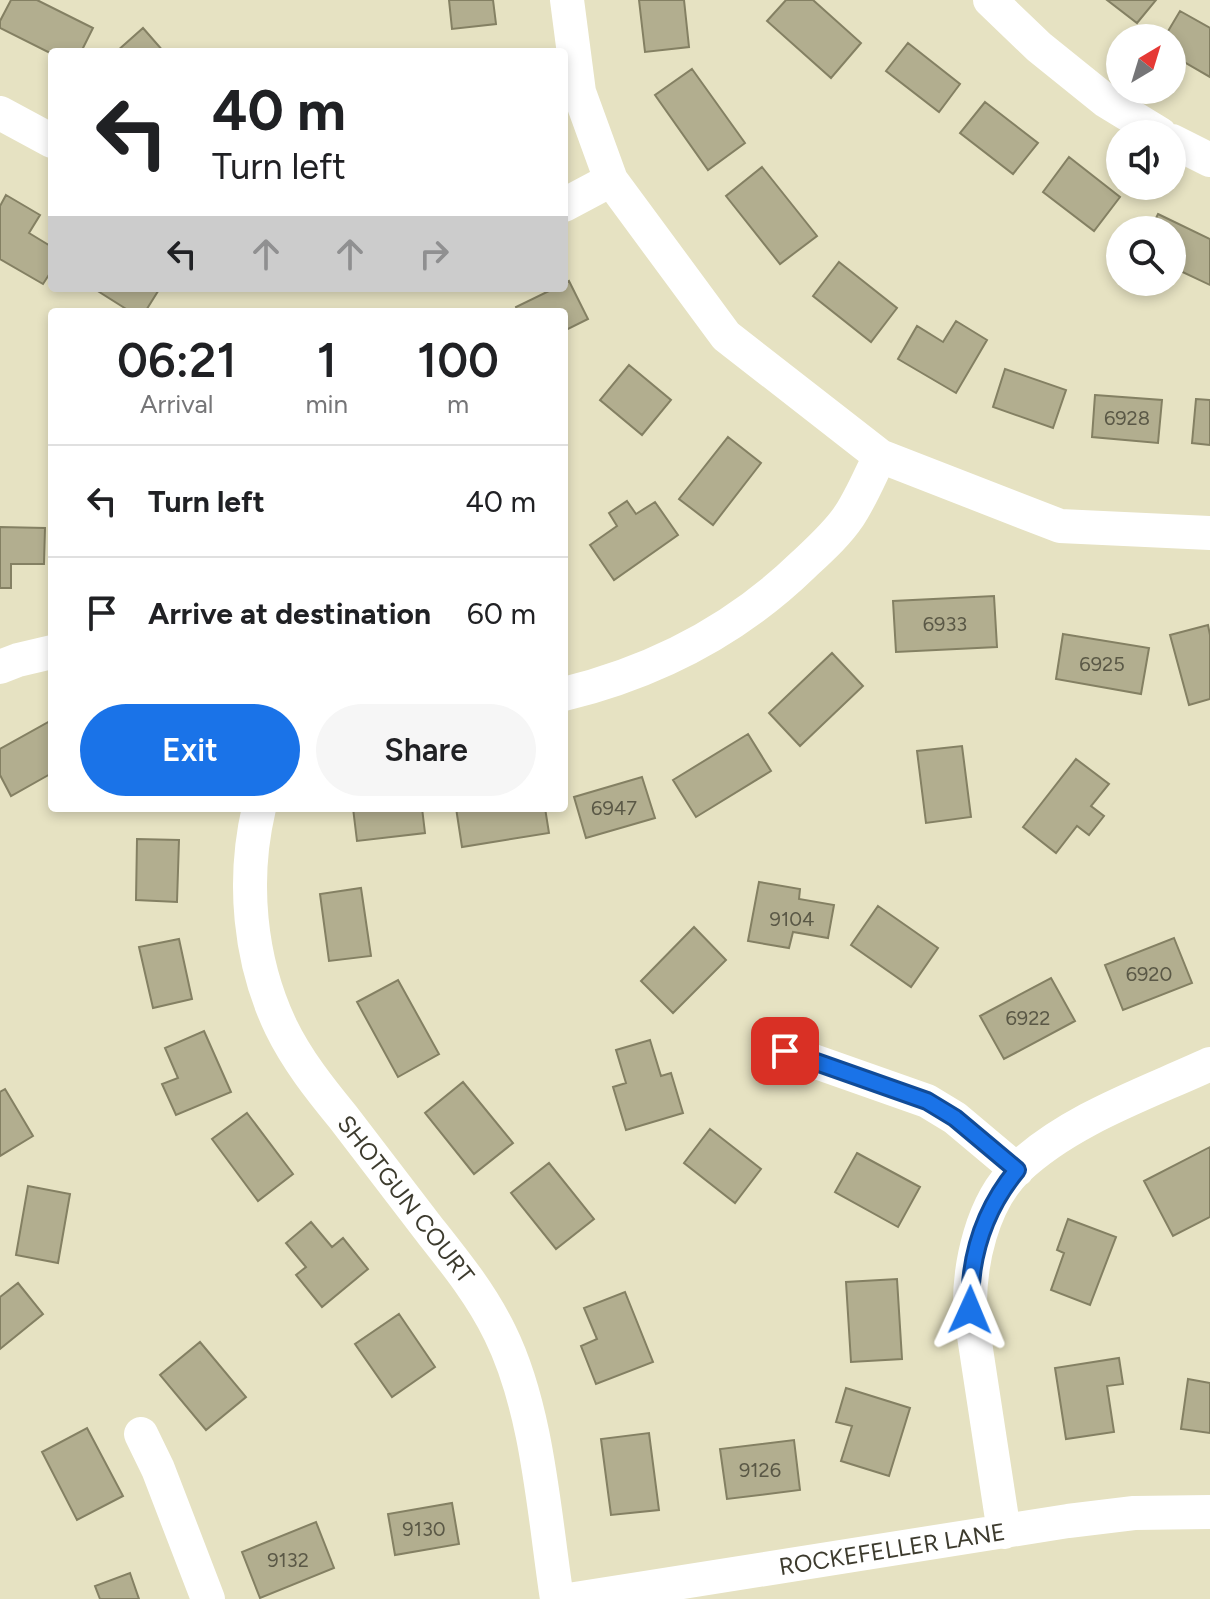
<!DOCTYPE html>
<style>
:root{--surface:#fff;--page:#f6f6f6;--text:#202124;--muted:#757577;--line:#e0e0e0;--accent:#1a73e8}
body{margin:0;font-family:Figtree,sans-serif;background:var(--page);color:var(--text);height:100vh;display:flex;flex-direction:column;font-size:30px;white-space:nowrap}
*{box-sizing:border-box;margin:0}
p{font-size:26px;color:var(--muted)}
.icon{flex:none;width:44px;height:44px;fill:none;stroke:currentColor;stroke-width:2;stroke-linecap:round;stroke-linejoin:round}
.map{position:relative;flex:1;overflow:hidden}
.panel{position:absolute;left:48px;top:308px;width:520px;height:504px;display:flex;flex-direction:column;background:var(--surface);border-radius:8px;box-shadow:0 4px 12px #0003}
.panel>*{flex:none}
.guide{position:absolute;left:48px;top:48px;width:520px;height:244px;border-radius:8px;box-shadow:0 4px 12px #0003;background:#fff;color:var(--text);overflow:hidden}
.needle{width:52px;rotate:38deg}
.controls{position:absolute;left:1106px;top:24px;display:grid;gap:16px}
.controls a{display:grid;place-items:center;width:80px;height:80px;border-radius:50%;background:var(--surface);box-shadow:0 4px 12px #0003;font-size:40px}
.pin{position:absolute;display:grid;place-items:center;width:68px;height:68px;color:#fff;margin:-34px;border-radius:16px;box-shadow:0 4px 12px #0006}
.me{position:absolute;width:88px;margin:-44px;rotate:1deg;stroke-linejoin:round;filter:drop-shadow(0 0 6px #0008)}
.turn{display:flex;align-items:center;gap:28px;height:168px;padding:0 32px;font-size:36px}
.turn .icon{width:104px;height:104px;stroke-width:2.5}
.turn b{display:block;font-size:56px;line-height:68px}
.lanes{display:flex;align-items:center;height:76px;padding:0 32px;background:#0003;justify-content:center;gap:40px;direction:ltr}
.lanes .off{opacity:.35}
.eta{display:flex;justify-content:space-evenly;align-items:center;height:136px;text-align:center}
.eta b{font-size:48px;font-weight:600;line-height:56px}
.primary-button{display:flex;gap:16px;margin-top:auto;padding:16px 32px}
.primary-button a{flex:1;height:92px;border-radius:48px;background:var(--accent);color:#fff;font-size:32px;font-weight:600;line-height:92px;text-align:center}
.primary-button a+a{background:var(--page);color:var(--text)}
ul{padding:0;list-style:none}
li{display:flex;align-items:center;gap:24px;height:112px;padding:0 32px;border-top:2px solid var(--line)}
li div{flex:1}
li b{display:block;font-size:30px}
li em{font-style:normal}
.map>svg:first-child{display:block}
</style>
<div class="map">
<svg width="1210" height="1599" viewBox="0 0 1210 1599">
<rect width="100%" height="100%" fill="#e6e2c2"/>
<path fill="#b2ae8f" stroke="#848063" stroke-width="2" d="M11 0H37L93 28 81 52 52 54 0 28V21Z
M449 0H493L496 24 452 29Z
M639 0H684L689 47 645 52Z
M786 0H813L861 43 831 78 767 21Z
M1107 0H1156L1137 23Z
M1180 11 1210 28V77L1172 55V38H1164Z
M143 28 164 52H116Z
M908 43 960 84 939 112 886 71Z
M692 69 745 143 708 170 655 95Z
M985 102 1038 143 1013 174 960 133Z
M1069 157 1120 197 1094 231 1043 192Z
M762 167 817 236 780 264 726 196Z
M6 195 40 215 29 233 52 247V270L43 284 0 259V206Z
M1158 214 1210 239V285L1172 267V230H1150Z
M839 262 897 308 871 342 813 296Z
M569 281 588 319 564 331V312H518L516 307 555 288H564V284Z
M93 288H160L145 312H131Z
M956 321 987 340 956 393 898 359 917 326 943 342Z
M629 365 671 400 642 435 600 400Z
M1005 369 1066 390 1053 428 993 407Z
M1095 395 1162 400 1158 443 1092 437Z
M1196 399 1210 400V445L1192 443Z
M728 437 761 463 713 525 679 499Z
M627 501 636 514 655 502 678 535 614 580 590 545 617 526 609 513Z
M0 527 45 528 44 564H11V588H0Z
M994 596 997 647 896 652 893 601Z
M1208 625 1210 635V699L1189 705 1170 635Z
M1063 634 1149 648 1141 694 1056 679Z
M832 653 863 686 800 746 769 713Z
M52 720V773L11 796 0 775V749Z
M748 734 771 771 696 817 673 780Z
M962 746 971 817 926 823 917 751Z
M1076 759 1109 784 1091 806 1104 816 1089 835 1077 826 1056 853 1023 827Z
M642 777 655 818 586 838 574 797Z
M353 808H422L425 833 357 841Z
M456 808H545L549 833 462 847Z
M137 839 179 840 177 902 136 900Z
M759 882 800 889 799 899 834 905 828 938 793 932 789 948 748 941Z
M361 888 371 956 329 961 320 894Z
M878 906 938 948 911 987 851 945Z
M694 927 726 960 673 1013 641 981Z
M1174 938 1192 983 1123 1010 1105 965Z
M179 939 192 999 153 1008 139 947Z
M1051 978 1075 1021 1004 1059 980 1016Z
M398 980 439 1054 398 1077 357 1002Z
M204 1031 231 1092 176 1115 162 1084 178 1078 165 1048Z
M650 1040 661 1076 671 1073 683 1113 626 1130 613 1087 626 1083 616 1050Z
M463 1082 513 1143 474 1174 425 1113Z
M5 1089 33 1136 0 1156V1092Z
M247 1113 293 1174 258 1201 212 1139Z
M710 1129 761 1169 735 1203 684 1163Z
M1210 1147V1217L1173 1236 1144 1181Z
M857 1153 920 1187 898 1227 835 1192Z
M549 1163 594 1219 556 1249 511 1193Z
M28 1186 70 1194 58 1263 16 1255Z
M1068 1219 1116 1237 1090 1305 1051 1290 1064 1253 1057 1250Z
M311 1222 332 1247 343 1238 368 1269 322 1307 296 1275 306 1267 286 1243Z
M897 1279 902 1359 851 1362 846 1282Z
M18 1283 43 1314 0 1349V1297Z
M625 1292 653 1362 596 1384 581 1346 597 1339 584 1308Z
M399 1314 435 1367 392 1397 355 1344Z
M200 1342 246 1397 206 1430 160 1375Z
M1119 1358 1123 1384 1107 1386 1114 1432 1066 1439 1055 1368Z
M1188 1379 1210 1383V1433L1181 1429Z
M846 1388 910 1408 889 1476 841 1461 852 1426 836 1422Z
M87 1428 123 1496 77 1520 42 1452Z
M649 1433 659 1510 611 1515 601 1439Z
M794 1440 800 1490 727 1499 720 1449Z
M452 1503 459 1544 395 1555 388 1514Z
M316 1522 334 1568 260 1598 242 1552Z
M130 1573 139 1599H100L95 1586Z"/>
<g fill="none" stroke-linecap="round" stroke-linejoin="round">
<path stroke="#fff" stroke-width="34" d="M567 0 579 92 611 180 726 336 880 456 1060 526 1210 533
M990 0 1039 47 1106 101 1160 134
M0 113 52 141
M1172 141 1210 160
M564 205 611 180
M0 667 18 660 52 652
M564 694C654 672 736 630 803 565 819 550 837 534 849 516 861 498 870 476 880 456
M259 808C242 880 249 960 281 1027 297 1060 320 1089 343 1117 371 1154 400 1191 428 1228 455 1262 481 1294 500 1333 538 1410 544 1514 557 1599
M785 1051 927 1101 955 1118 1017 1170
M141 1434 158 1469 208 1599
M1004 1532 970 1310C969 1264 982 1203 1017 1169 1070 1119 1145 1094 1210 1064
M575 1599 1068 1521 1134 1513 1210 1512"/>
</g>
<g fill="none" stroke-linecap="round" stroke-linejoin="round">
<defs>
<path id="route" d="M785 1051 927 1101 955 1118 1017 1170C983 1211 969 1258 970 1310"/>
</defs>
<use href="#route" stroke="#114b97" stroke-width="20"/>
<use href="#route" stroke="#1a73e8" stroke-width="14"/>
</g>
<g text-anchor="middle" dominant-baseline="central" stroke-width="7" stroke-linejoin="round" paint-order="stroke">
<g font-size="20" fill="#5a5846">
<text x="1127" y="418">6928</text>
<text x="945" y="624">6933</text>
<text x="1102" y="664">6925</text>
<text x="614" y="808">6947</text>
<text x="792" y="919">9104</text>
<text x="1149" y="974">6920</text>
<text x="1028" y="1018">6922</text>
<text x="760" y="1470">9126</text>
<text x="424" y="1529">9130</text>
<text x="288" y="1560">9132</text>
</g>
<g font-size="24" fill="#3d3b2e" stroke="#fff">
<text transform="translate(406 1199) rotate(52)">SHOTGUN COURT</text>
<text transform="translate(892 1549) rotate(-9)">ROCKEFELLER LANE</text>
</g>
</g>
</svg>
<div class="controls">
<a><svg class="needle" viewBox="-14 -14 28 28"><path d="M0-13l5 13h-10z" fill="#e53935"/><path d="M0 13l5-13h-10z" fill="#757577"/></svg></a>
<a><svg class="icon" aria-label="sound" viewBox="0 0 24 24"><path d="M4 9h4l5-4v14l-5-4H4zM17 9q2 3 0 6"/></svg></a>
<a><svg class="icon" aria-label="search" viewBox="0 0 24 24"><circle cx="10" cy="10" r="6"/><path d="M15 15l6 6"/></svg></a>
</div>
<div class="pin" style="left:785px;top:1051px;background:#d93025"><svg class="icon" aria-label="arrive" viewBox="0 0 24 24"><path d="M6 21V4h12l-3 4 3 4H6"/></svg></div>
<svg class="me" style="left:970px;top:1310px" viewBox="-20 -20 40 40"><path d="M0-17L14 15 0 8-14 15z" fill="#1a73e8" stroke="#fff" stroke-width="4"/></svg>
<div class="guide">
<div class="turn"><svg class="icon" aria-label="left" viewBox="0 0 24 24"><path d="M17 20v-9H6M10 6l-5 5 5 5"/></svg><div><b>40 m</b>Turn left</div></div>
<div class="lanes"><svg class="icon" aria-label="left" viewBox="0 0 24 24"><path d="M17 20v-9H6M10 6l-5 5 5 5"/></svg><svg class="icon off" aria-label="ahead" viewBox="0 0 24 24"><path d="M12 20V5M6 11l6-6 6 6"/></svg><svg class="icon off" aria-label="ahead" viewBox="0 0 24 24"><path d="M12 20V5M6 11l6-6 6 6"/></svg><svg class="icon off" aria-label="right" viewBox="0 0 24 24"><path d="M7 20v-9h11M14 6l5 5-5 5"/></svg></div>
</div>
<section class="panel">
<div class="eta">
<div><b>06:21</b><p>Arrival</p></div>
<div><b>1</b><p>min</p></div>
<div><b>100</b><p>m</p></div>
</div>
<ul>
<li><svg class="icon" aria-label="left" viewBox="0 0 24 24"><path d="M17 20v-9H6M10 6l-5 5 5 5"/></svg><div><b>Turn left</b></div><em>40 m</em></li>
<li><svg class="icon" aria-label="arrive" viewBox="0 0 24 24"><path d="M6 21V4h12l-3 4 3 4H6"/></svg><div><b>Arrive at destination</b></div><em>60 m</em></li>
</ul>
<div class="primary-button"><a>Exit</a><a>Share</a></div>
</section>
</div>
